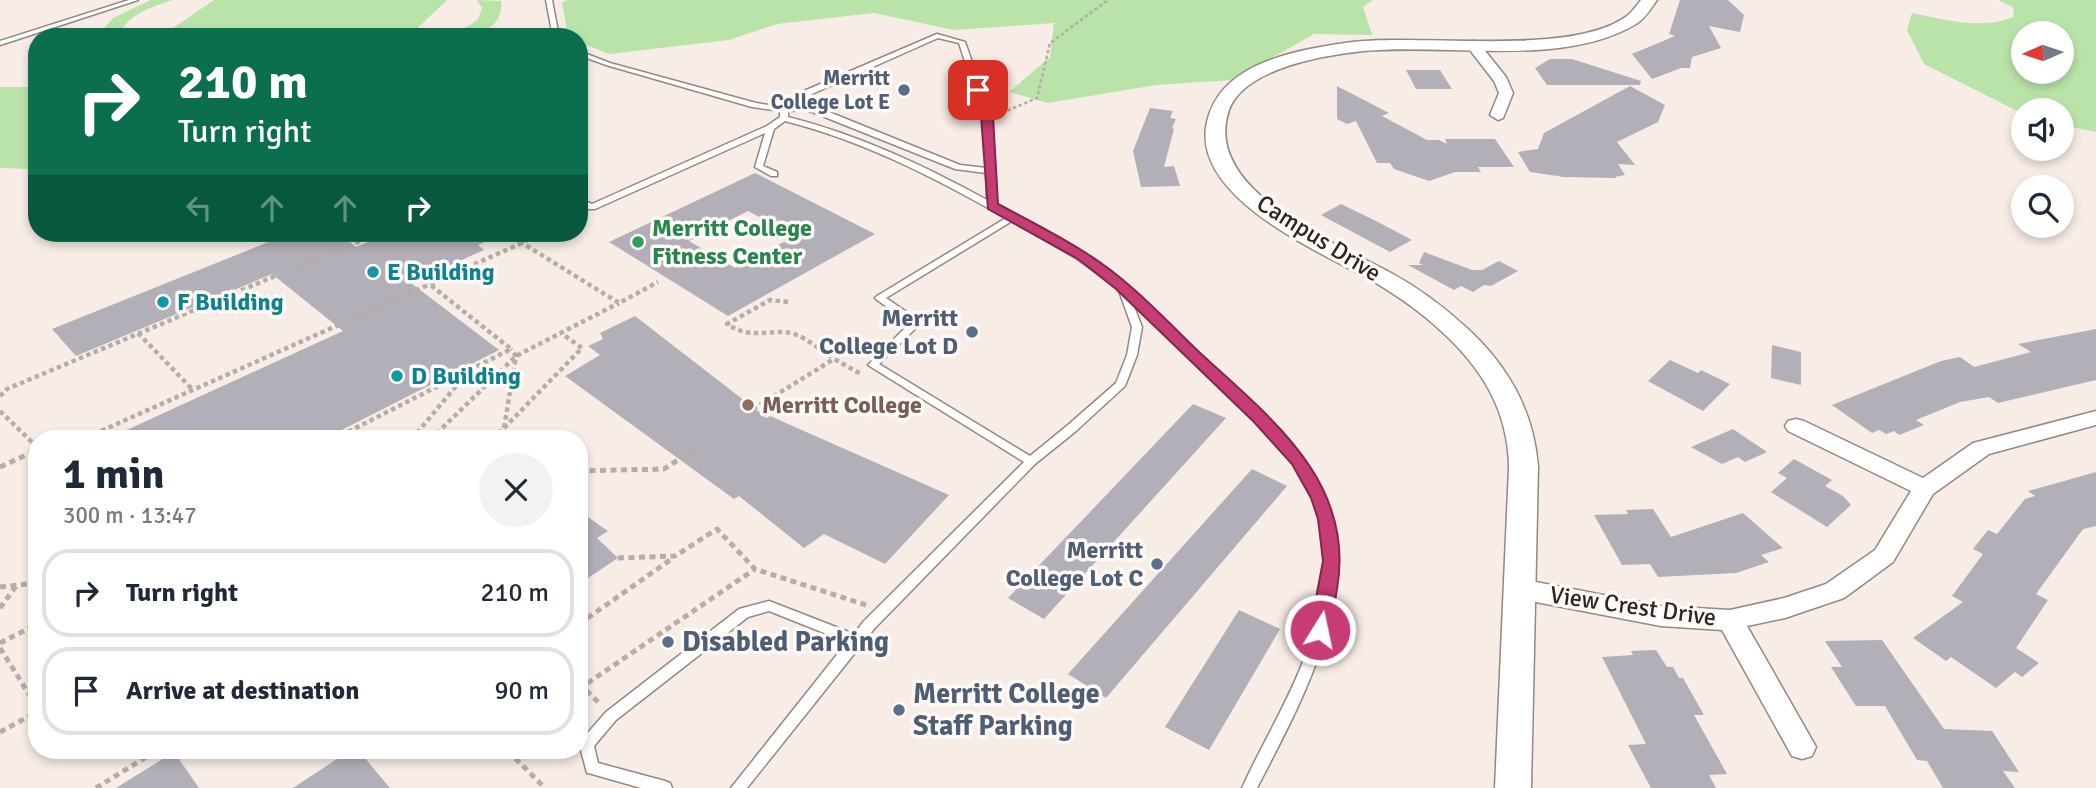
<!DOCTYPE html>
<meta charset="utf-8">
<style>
:root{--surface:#fff;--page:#f2f2f3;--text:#1f2937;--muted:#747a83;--line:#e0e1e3}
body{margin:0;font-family:Signika,sans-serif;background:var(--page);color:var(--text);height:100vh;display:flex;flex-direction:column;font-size:26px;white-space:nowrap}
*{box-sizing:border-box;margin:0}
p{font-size:23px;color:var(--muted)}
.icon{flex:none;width:38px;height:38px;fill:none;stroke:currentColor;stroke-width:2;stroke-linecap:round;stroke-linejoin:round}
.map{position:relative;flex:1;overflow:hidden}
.details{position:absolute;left:28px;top:430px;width:560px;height:329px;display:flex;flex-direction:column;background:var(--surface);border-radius:28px;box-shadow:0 4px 10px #0003}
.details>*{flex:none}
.top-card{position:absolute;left:28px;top:28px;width:560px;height:214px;border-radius:28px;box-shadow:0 4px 10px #0003;background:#0b6e4f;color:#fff;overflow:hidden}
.needle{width:46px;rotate:267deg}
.buttons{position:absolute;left:2011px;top:21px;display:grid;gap:14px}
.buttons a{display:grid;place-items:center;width:63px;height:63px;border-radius:50%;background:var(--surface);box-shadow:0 4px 10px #0003;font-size:35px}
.pin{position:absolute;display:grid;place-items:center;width:60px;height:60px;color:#fff;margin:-30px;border-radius:14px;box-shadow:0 4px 10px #0006}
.me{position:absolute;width:77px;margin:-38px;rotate:10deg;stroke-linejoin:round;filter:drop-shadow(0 0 5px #0008)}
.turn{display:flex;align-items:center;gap:24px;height:147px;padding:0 35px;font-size:32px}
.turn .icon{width:91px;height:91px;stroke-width:2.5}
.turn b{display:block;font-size:49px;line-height:60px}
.lanes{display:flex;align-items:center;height:66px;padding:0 35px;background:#0003;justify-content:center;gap:35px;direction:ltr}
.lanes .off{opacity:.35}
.round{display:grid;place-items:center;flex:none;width:74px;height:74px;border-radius:37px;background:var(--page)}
.head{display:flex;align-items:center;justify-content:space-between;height:119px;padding:0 35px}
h1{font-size:42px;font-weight:800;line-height:52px}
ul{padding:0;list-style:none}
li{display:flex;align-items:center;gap:21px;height:88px;margin:0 14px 10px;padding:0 21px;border:4px solid var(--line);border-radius:28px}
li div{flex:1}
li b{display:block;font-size:26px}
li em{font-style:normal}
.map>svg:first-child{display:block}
</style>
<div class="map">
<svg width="2096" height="788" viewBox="0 0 2096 788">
<rect width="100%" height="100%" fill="#f7ece6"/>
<path fill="#bae3aa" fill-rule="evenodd" d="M151 0H173C156 5 120 17 121 37H97L113 18Z
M214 0H447L408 37H160Z
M477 0 501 1C505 32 469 37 448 37L472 24 478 19 482 8Z
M568 0H1373L1363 7 1372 35 1314 34 1232 80 1156 85 1048 103 1009 92 1050 57 1054 23 954 30 874 13 777 24 729 40 609 54 579 42V37H568L562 2Z
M1998 0H2096V132L2062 125V110H2023V114L1924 64 1907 30 1912 13C1947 20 1979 30 2014 17L2013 7ZM2023 33H2062V72H2023Z
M0 87H37V163L28 169 0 168Z"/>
<path fill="#b3afb8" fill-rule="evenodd" d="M1680 0H1728L1744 15 1740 32 1709 26 1721 48 1692 57 1690 68H1681L1652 79 1632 54 1675 36 1669 34Z
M1550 59H1572L1641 81 1640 85H1547L1535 68Z
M1406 70H1440L1452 89H1416Z
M1337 86 1389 113 1382 116 1427 140H1439L1447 144 1445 139H1495L1514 167H1478L1481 172H1455L1429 181 1394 169 1390 163H1377L1356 121 1347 124 1337 119Z
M1630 86 1665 105 1658 122 1617 142 1635 165 1618 164 1625 175 1615 177 1616 178 1564 177 1530 172 1518 152 1538 149 1544 133Z
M1150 108 1173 111 1170 118 1176 119 1172 128 1174 129 1164 167 1174 166 1180 186 1141 187 1133 151Z
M755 173 875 234 728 316 609 242ZM748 211 795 236 735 268 689 241Z
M1341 204 1378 222 1412 240 1390 252 1321 215Z
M291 233H337L356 247 390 233H506L478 245 484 250 411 283 499 350 324 439H107L343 331 272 274 76 356 52 329Z
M1424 252 1472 270H1482L1499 261 1518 271 1491 286 1484 285 1473 292 1461 286 1454 290 1408 265H1423L1419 263Z
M635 316 767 418 770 416 949 495 885 564 824 534 804 548 739 496 734 499 565 376 600 355 588 346 603 339 600 333Z
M2096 329V380L1998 403 1989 397 1960 402 1916 420 1924 425 1899 435 1894 431 1886 434 1879 430 1872 433 1832 405 1941 361 1960 357 1974 367 2031 352 2018 344Z
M1772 345 1801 352V385L1771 378Z
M1670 360 1698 373 1701 370 1730 384 1703 411 1648 381Z
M1193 404 1226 418 1044 619 1008 598Z
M1733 429 1767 452 1745 462 1738 457 1722 464 1691 447Z
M1794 459 1832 480 1825 486 1843 496 1851 505 1827 527 1771 492 1787 478 1778 473Z
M1252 469 1287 486 1106 698 1068 674Z
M2096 472V526L2083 529 2036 594 2048 600 2016 648 2039 663 2022 677 2015 672 1996 688 1951 657 1946 661 1913 638 1963 602 1952 596 1983 554 1973 549 1988 530 1997 534 2025 499 2035 496 2028 491Z
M1653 509 1671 537 1743 513 1783 548 1761 555 1769 562 1736 573 1658 577 1650 564 1622 565 1594 515 1628 514 1626 510Z
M579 511 608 531 597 538 618 558 579 584Z
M1239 610 1280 629 1209 750 1165 727Z
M1882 640 1944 729 1992 731 2019 772 2003 771 2015 788H1943L1927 761 1917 760 1885 706H1856L1831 667H1842L1825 641Z
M1656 650 1667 667H1673L1679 678H1683L1704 715H1694L1727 774 1709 775 1716 788H1651L1628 745 1646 744 1602 657 1633 655 1631 651Z
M349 751H359L390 788H293Z
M174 752 199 788H116Z"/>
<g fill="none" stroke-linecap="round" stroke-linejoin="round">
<defs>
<path id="service" d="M129 0H138L0 45V41Z
M546 0H552L559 37H553Z
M937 34 965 42 991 116 996 205C1035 227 1075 247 1110 273 1145 298 1174 329 1204 359 1261 413 1337 469 1337 555 1338 638 1294 716 1257 788H1242C1262 744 1287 704 1304 659 1325 602 1337 533 1304 479 1284 445 1255 418 1227 391 1195 361 1164 329 1131 299L1142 327 1137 355 1125 386 1076 431 1035 464 874 629 747 788H731L847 642 769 611 748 617 616 720 594 746 598 763 665 781 670 783 672 788H641L592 774 587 773 579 743 606 712 739 609 769 601 854 634 864 621 1024 462 868 365 906 327V320L877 300 875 298 877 296 1006 218C935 178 864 141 785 121L774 129 763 166 777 172V176H771L755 167 765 133 595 209H589L579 204V199L592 204 767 126 780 117V111L752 107 606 65 579 55V51L610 63 756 103 782 107 797 94ZM938 38 959 43 983 116 986 168 960 165 824 110 807 106H792L803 98ZM807 110 955 169 986 173 987 200C923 165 859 135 788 117V111ZM1012 221 1076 258 1118 288 1132 327 1127 355 1116 383 1068 425 1030 456 879 364 916 328 914 317 886 298Z"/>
<path id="minor" d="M1473 41 1478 42 1506 77 1513 93 1503 118 1498 120 1490 115 1499 93 1494 81 1466 45Z
M2096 411V425L1989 454 1933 494 1893 562 1844 598 1785 618 1747 626 1816 747 1812 756 1802 759 1792 756 1722 630 1661 626 1520 599 1511 596 1507 589 1511 582 1520 579 1661 606 1730 610 1784 598 1826 584 1875 550 1911 491 1788 431 1785 426 1788 421 1796 419 1804 421 1923 478 1973 443Z"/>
<path id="tertiary" d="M1641 0H1657C1651 8 1645 19 1636 24 1563 68 1446 43 1364 51 1325 55 1244 68 1229 110 1201 191 1337 243 1391 273 1419 288 1444 307 1468 329 1508 366 1534 411 1538 467L1531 788H1495L1509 467C1508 410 1482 368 1440 330 1421 312 1399 297 1376 283 1322 252 1178 194 1210 112 1229 61 1299 50 1345 43 1417 32 1570 58 1627 16 1632 12 1637 5 1641 0Z"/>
</defs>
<use href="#service" stroke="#938884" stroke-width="3"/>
<use href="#minor" stroke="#938884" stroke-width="3"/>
<use href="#tertiary" stroke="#938884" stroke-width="3"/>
<path stroke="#b6ada8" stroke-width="2.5" stroke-dasharray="3.5 2.5" stroke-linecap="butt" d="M1002 113 1037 98 1050 43 1108 0"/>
<path stroke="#b6ada8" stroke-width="4.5" stroke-dasharray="4.5 3.5" stroke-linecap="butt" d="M506 233 619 303 658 282
M296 267 380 233
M788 302 770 300 727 324C753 342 774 326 797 335 809 340 822 351 834 359
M138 333 192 389
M0 396 7 389 275 276
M753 409 834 359 861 374
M0 411 37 447
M504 428 582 348 561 333
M78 439 92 435
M96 439 92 435 522 243 539 233
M334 439 511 349 428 283
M412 439 467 373
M431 439 516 356 619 303
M493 439 504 428 516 356 511 349
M695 449 698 447"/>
<path stroke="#b6ada8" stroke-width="5" stroke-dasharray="6 4.5" stroke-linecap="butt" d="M0 467 37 450
M579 471 664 469 698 447
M618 558 675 556 717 529 755 569 866 605
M0 587 37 583
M0 608 16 586
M579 624 673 558
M0 643 37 624
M0 648 37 707
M579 683 601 705
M579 689 755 569
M0 732 37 712
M508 751 545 788
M96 788 156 751"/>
<use href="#service" fill="#fff" fill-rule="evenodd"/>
<use href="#minor" fill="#fff" fill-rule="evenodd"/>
<use href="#tertiary" fill="#fff" fill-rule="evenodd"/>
</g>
<path fill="#c63d76" stroke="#81284d" stroke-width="2" d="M978 86 984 90 993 116 998 204C1028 220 1058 235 1086 253 1128 279 1163 317 1198 351 1269 417 1356 481 1337 589 1334 604 1334 622 1327 636L1320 638 1313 636 1310 630 1323 561 1318 519 1311 498 1292 464 1254 422 1116 289 1078 259 988 209 981 116 973 90Z"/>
<g fill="#5c6f8a" stroke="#fffaf8" stroke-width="2.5">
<circle cx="904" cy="90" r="7"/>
<circle cx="972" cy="332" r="7"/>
<circle cx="1157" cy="564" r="7"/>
<circle cx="668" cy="642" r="7"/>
<circle cx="899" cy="710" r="7"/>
</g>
<circle fill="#2e9e5b" stroke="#fffaf8" stroke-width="2.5" cx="638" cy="242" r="7"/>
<g fill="#0f9aa8" stroke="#fffaf8" stroke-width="2.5">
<circle cx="373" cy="272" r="7"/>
<circle cx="163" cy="302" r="7"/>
<circle cx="397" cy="376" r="7"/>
</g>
<circle fill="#8d6e63" stroke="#fffaf8" stroke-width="2.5" cx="748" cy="405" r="7"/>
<g text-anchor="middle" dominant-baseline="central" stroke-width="7" stroke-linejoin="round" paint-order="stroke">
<g font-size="21" font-weight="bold" fill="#4e5e75" stroke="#fffaf8" text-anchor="end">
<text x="890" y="78">Merritt<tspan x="890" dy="24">College Lot E</tspan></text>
</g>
<g font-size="24" font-weight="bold" fill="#27864d" stroke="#fffaf8" text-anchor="start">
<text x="652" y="228">Merritt College<tspan x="652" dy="28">Fitness Center</tspan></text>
</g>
<g font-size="24" fill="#2a2624" stroke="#fffaf8">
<text transform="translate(1319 238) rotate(32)">Campus Drive</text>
<text transform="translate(1633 606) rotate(8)">View Crest Drive</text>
</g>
<g font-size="24" font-weight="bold" fill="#0d838f" stroke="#fffaf8" text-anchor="start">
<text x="387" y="272">E Building</text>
<text x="177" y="302">F Building</text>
<text x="411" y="376">D Building</text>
</g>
<g font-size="24" font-weight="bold" fill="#4e5e75" stroke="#fffaf8" text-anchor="end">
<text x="958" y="318">Merritt<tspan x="958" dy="28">College Lot D</tspan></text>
<text x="1143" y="550">Merritt<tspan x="1143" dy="28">College Lot C</tspan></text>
</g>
<g font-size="24" font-weight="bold" fill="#785e54" stroke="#fffaf8" text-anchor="start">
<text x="762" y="405">Merritt College</text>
</g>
<g font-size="28" font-weight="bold" fill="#4e5e75" stroke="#fffaf8" text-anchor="start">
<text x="682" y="642">Disabled Parking</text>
<text x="913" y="694">Merritt College<tspan x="913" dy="32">Staff Parking</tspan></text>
</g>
</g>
</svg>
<div class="buttons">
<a><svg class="needle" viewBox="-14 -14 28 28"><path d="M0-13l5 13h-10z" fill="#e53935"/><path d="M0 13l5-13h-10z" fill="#747a83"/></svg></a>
<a><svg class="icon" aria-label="sound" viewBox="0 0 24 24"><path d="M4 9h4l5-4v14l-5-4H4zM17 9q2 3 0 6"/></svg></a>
<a><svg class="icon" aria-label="search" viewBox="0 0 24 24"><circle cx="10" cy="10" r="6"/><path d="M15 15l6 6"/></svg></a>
</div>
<div class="pin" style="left:978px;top:90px;background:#d93025"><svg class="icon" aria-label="arrive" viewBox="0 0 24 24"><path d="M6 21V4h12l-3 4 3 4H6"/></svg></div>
<svg class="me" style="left:1320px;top:630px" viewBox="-20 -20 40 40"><circle r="17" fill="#c63d76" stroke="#fff" stroke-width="3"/><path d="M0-11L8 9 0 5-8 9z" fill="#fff"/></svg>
<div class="top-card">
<div class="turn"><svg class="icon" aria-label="right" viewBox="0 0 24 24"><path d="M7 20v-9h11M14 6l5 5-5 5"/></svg><div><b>210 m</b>Turn right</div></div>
<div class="lanes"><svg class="icon off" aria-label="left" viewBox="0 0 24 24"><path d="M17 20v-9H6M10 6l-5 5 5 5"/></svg><svg class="icon off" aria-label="ahead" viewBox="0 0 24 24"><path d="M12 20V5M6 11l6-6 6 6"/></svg><svg class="icon off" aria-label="ahead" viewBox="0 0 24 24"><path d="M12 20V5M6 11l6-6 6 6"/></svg><svg class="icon" aria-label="right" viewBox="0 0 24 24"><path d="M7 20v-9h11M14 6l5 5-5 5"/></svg></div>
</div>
<section class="details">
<div class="head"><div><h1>1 min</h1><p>300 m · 13:47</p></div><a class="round"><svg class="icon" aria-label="close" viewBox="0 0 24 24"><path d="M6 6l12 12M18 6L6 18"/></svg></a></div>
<ul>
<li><svg class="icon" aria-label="right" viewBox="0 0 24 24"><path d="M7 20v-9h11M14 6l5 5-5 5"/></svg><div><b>Turn right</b></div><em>210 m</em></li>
<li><svg class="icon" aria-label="arrive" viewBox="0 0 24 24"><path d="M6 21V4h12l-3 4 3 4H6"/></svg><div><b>Arrive at destination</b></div><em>90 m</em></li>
</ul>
</section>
</div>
